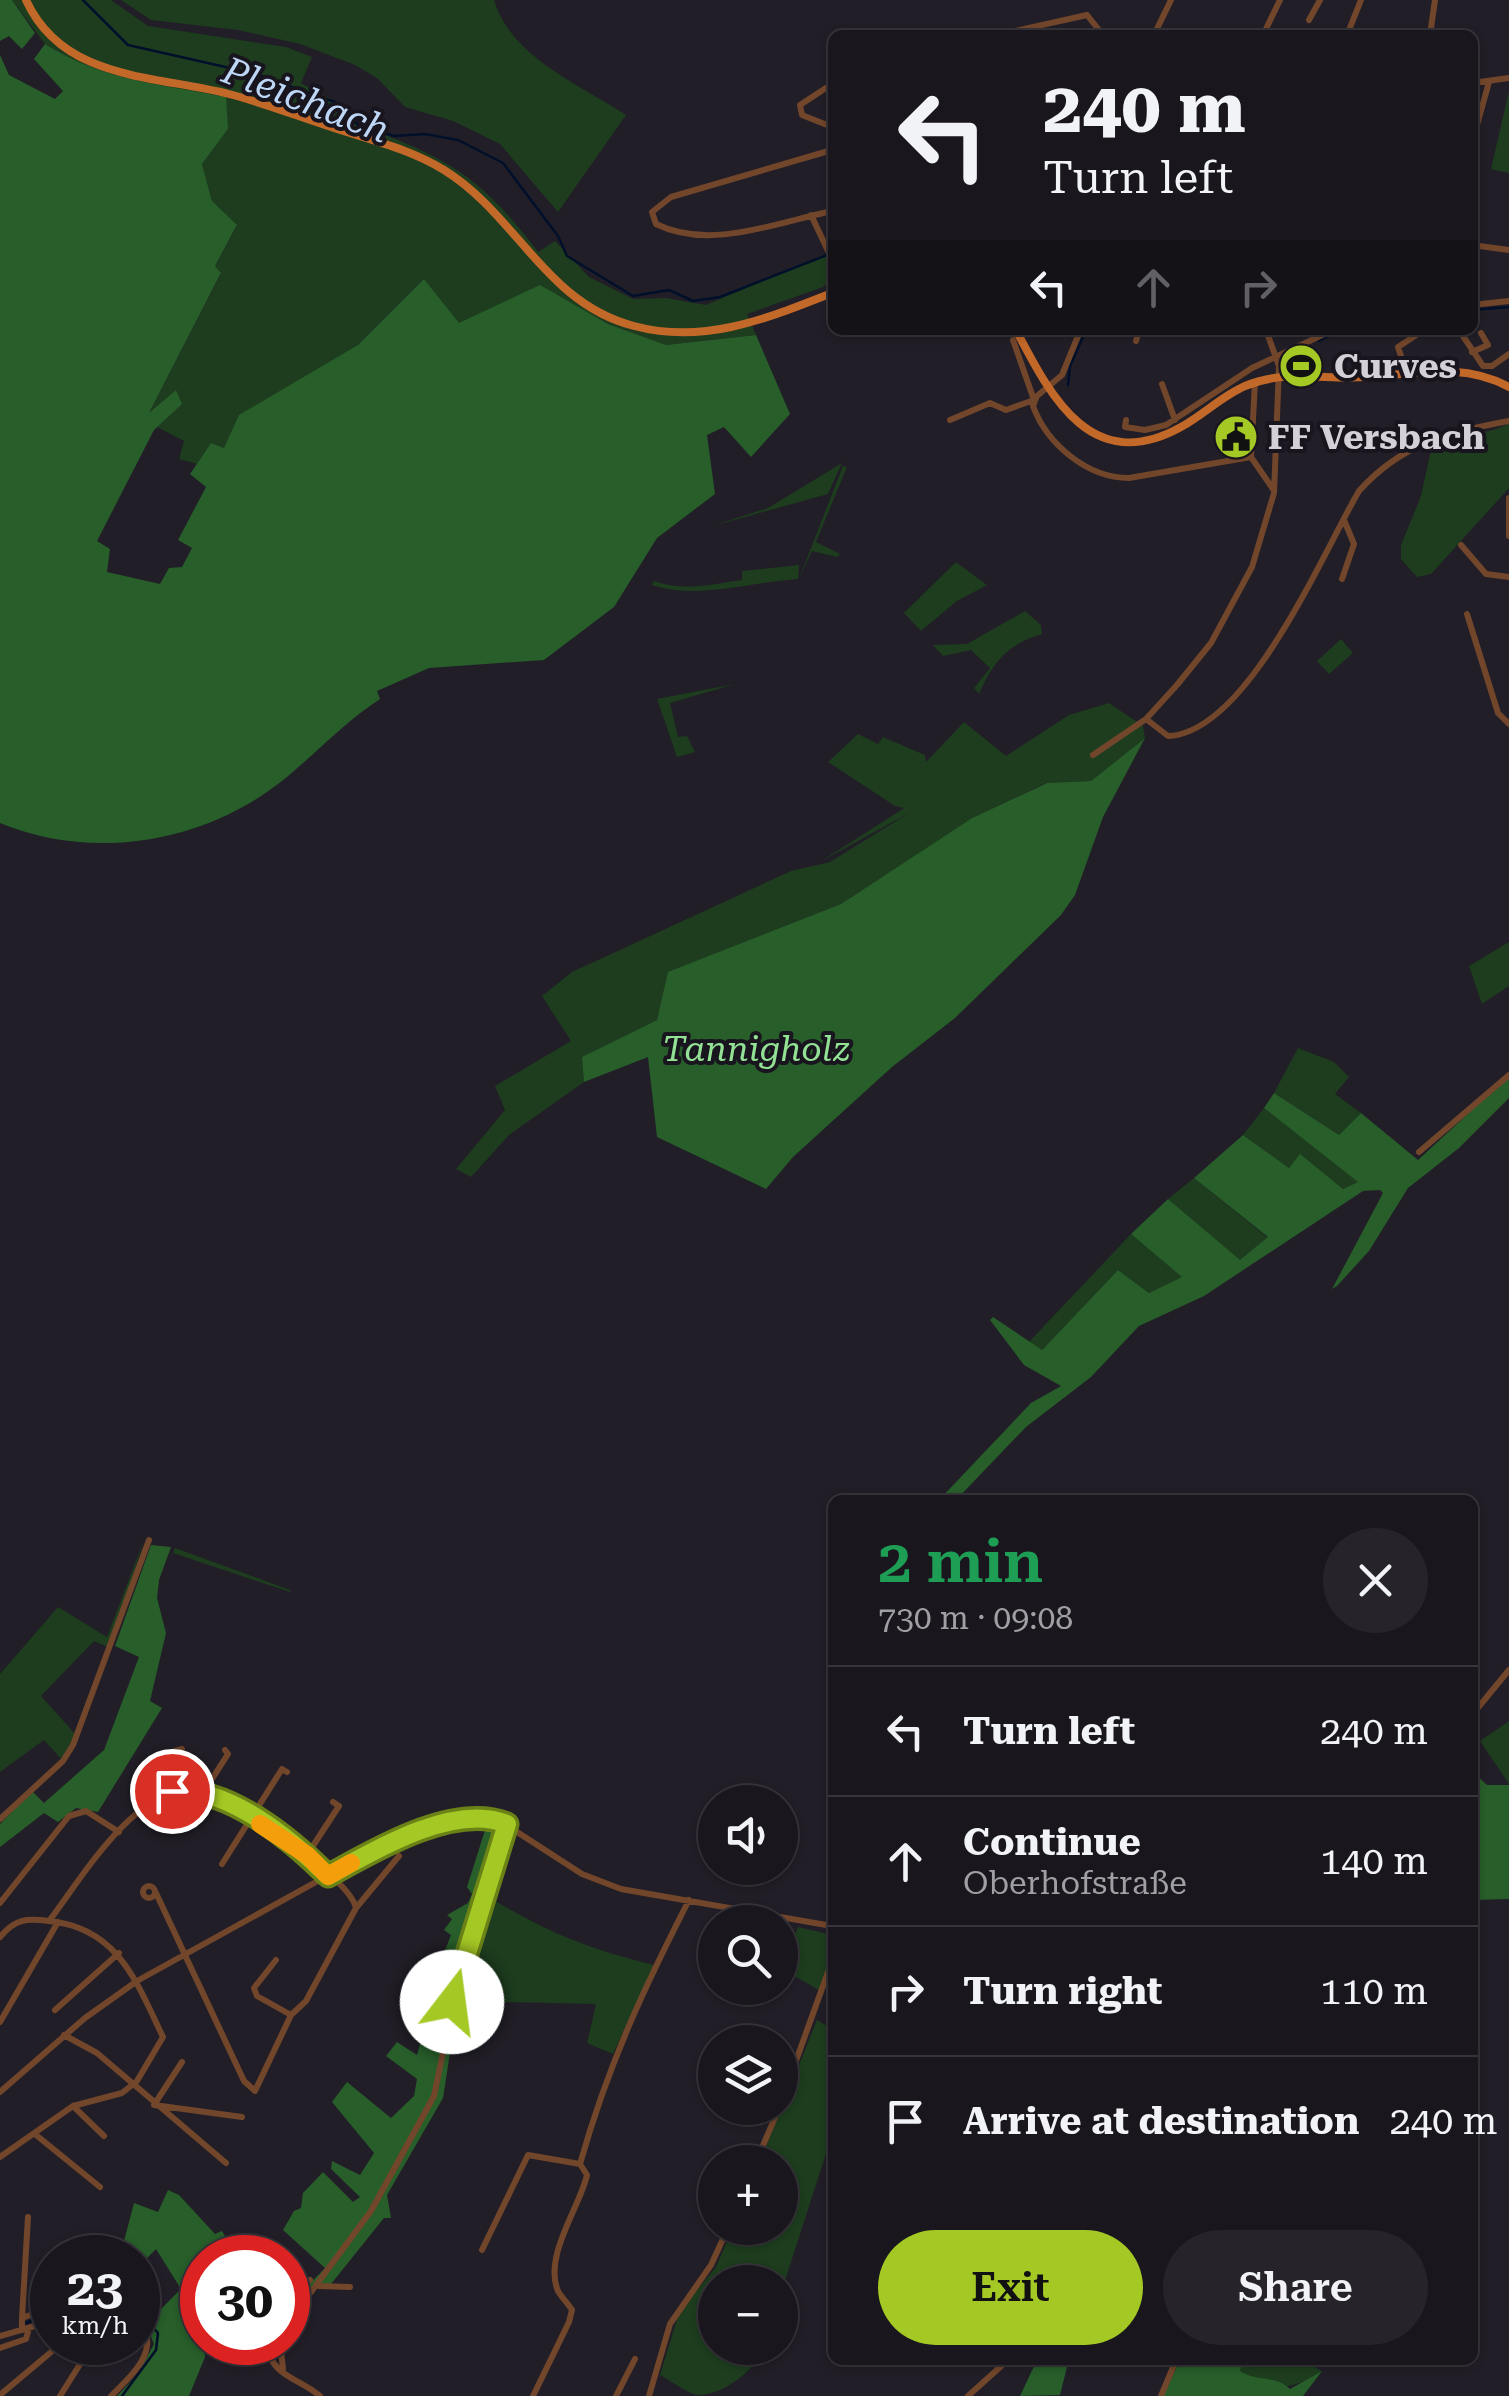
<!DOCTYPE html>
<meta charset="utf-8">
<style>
:root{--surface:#19161d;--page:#26232a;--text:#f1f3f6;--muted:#9f9fa4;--line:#37353b;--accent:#a4c824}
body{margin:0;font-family:"Roboto Serif",serif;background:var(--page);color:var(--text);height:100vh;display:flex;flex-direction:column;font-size:38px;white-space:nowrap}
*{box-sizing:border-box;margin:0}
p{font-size:32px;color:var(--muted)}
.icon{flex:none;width:55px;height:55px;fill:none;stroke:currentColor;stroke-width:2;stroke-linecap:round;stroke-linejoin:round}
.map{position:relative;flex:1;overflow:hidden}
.details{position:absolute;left:828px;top:1495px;width:650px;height:870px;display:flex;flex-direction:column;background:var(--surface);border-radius:15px;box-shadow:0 2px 8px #0004,0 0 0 2px var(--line)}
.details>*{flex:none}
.banner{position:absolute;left:828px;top:30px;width:650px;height:305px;border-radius:15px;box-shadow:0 2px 8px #0004,0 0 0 2px var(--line);background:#19161d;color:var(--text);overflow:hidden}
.tools{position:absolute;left:698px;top:1785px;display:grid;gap:20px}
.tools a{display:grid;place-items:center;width:100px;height:100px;border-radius:50%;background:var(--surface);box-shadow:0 2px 8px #0004,0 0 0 2px var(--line);font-size:50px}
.speed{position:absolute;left:30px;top:2235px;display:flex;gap:20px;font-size:50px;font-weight:700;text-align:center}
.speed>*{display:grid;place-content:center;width:130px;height:130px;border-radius:50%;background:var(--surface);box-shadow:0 2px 8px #0004,0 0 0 2px var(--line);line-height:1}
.speed small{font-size:25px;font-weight:400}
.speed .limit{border:15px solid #d22;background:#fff;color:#111}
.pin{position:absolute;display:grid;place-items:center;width:85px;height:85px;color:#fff;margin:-42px;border:5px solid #fff;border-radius:50%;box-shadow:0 2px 10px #0007}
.me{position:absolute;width:110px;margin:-55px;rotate:15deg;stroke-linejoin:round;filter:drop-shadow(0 0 8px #0008)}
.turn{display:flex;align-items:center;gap:35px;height:210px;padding:0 50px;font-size:45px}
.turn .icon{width:130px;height:130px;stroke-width:2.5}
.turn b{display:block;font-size:70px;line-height:85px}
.lanes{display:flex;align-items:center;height:95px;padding:0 50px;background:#0003;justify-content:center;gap:50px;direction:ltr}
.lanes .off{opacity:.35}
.round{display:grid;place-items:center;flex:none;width:105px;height:105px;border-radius:52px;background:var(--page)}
.headline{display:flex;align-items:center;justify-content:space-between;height:170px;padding:0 50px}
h1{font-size:60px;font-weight:600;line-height:75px;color:#1e9e55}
.primary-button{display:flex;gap:20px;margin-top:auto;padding:20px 50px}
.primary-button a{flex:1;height:115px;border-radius:60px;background:var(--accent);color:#111;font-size:40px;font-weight:600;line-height:115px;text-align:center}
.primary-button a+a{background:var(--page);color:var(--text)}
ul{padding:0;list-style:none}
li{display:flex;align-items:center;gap:30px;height:130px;padding:0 50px;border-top:2px solid var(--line)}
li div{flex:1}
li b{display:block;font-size:38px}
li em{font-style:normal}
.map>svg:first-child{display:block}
</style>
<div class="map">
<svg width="1509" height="2396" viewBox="0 0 1509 2396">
<rect width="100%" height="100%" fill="#211e27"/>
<path fill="#1d3d1e" d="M12 0H111L148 26 286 47 312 57 301 83 349 109 347 121C439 154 478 171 538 252L555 241 589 277 633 299 666 298 706 305 826 254 832 278 823 287 747 314 756 335 666 345 608 324 540 286 459 324 424 279 358 345 224 448 211 443 197 464 179 459 184 441 157 427 181 404 176 390 147 417 221 274 215 266 237 226 212 201 202 164 228 129 122 79 80 66 45 44Z
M121 0H494C511 57 579 84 626 115L558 212 500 144 453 121 405 107 377 78 355 65 300 44 238 30 151 20Z
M1509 91V173L1491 169Z
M1509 423V488L1431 574 1417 577 1401 559V545L1421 496 1430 454C1460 426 1483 439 1509 423Z
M842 463 828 494 709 527 768 508Z
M843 466 847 467 816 542 840 554 837 557 812 551 799 579Z
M956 562 987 585 957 601 921 631 904 613Z
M799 565 798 579C753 582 695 600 652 585L654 581C682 592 713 584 742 580V571Z
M1025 611 1041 625 1042 634C1008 644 993 662 979 694L974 688 990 668 971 650 943 656 933 645 967 644Z
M1341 639 1353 653 1329 674 1317 661Z
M735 684 670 703 678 737 687 736 695 752 677 757 657 699Z
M1109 703 1143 726 1145 738 1091 781 1046 783 972 818 841 904 669 972 657 1020 583 1057 584 1082 509 1135 471 1177 456 1169 505 1110 495 1086 571 1041 542 996 572 972 791 871 830 862 909 813 820 862 904 808 895 806 828 762 858 734 878 744 883 737 925 755 926 762 964 722 1006 756 1069 715Z
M1509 942V986L1482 1004 1469 966Z
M1298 1048 1334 1062 1349 1077 1335 1094 1361 1113 1339 1135 1274 1093Z
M1264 1108 1359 1182 1343 1189 1300 1155 1289 1168 1243 1135Z
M1194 1178 1268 1238 1240 1261 1168 1199Z
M1131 1234 1183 1277 1149 1293 1118 1270 1042 1350 1028 1343Z
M145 1537 110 1648 94 1641 41 1696 77 1736 63 1761 44 1740 0 1772V1674L58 1607 107 1637Z
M175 1548 290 1590V1592L173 1553Z
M1509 1721V1784L1480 1741Z
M487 1896C547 1932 585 1948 654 1965L613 2054 587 2043 596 2004 458 2001Z
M798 1927 832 1935V1958L822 1992 781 1968Z
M817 2020 832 2029V2135L780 2296V2282H715V2348H763C756 2370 723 2396 696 2395 684 2391 671 2381 660 2375L679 2313 716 2267 733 2228H780V2162H760Z
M1243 2360H1301L1322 2371C1290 2391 1273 2393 1240 2371Z"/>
<path fill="#275e2a" d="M0 0H12L35 33 22 49 9 36 0 41Z
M45 44C103 81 160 84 226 97L228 129 202 164 212 201 237 225 215 266 221 273 149 413 176 390 182 404 154 430 97 541 110 549 107 572 160 584 169 568 182 567 192 548 178 540 206 487 190 474 211 443 224 448 239 415 358 345 424 279 459 323 540 285 608 324 666 345 756 335 790 414 751 457 724 427 707 435 715 494 657 538 614 607 544 660 429 668 377 691 380 699C345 722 319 750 287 777 207 843 94 862 0 823V55L9 75 55 99 63 91 34 59Z
M1145 738 1103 817 1075 895 1061 915 955 1018 892 1067 793 1157 766 1189 657 1137 648 1057 584 1082 582 1057 657 1020 668 972 841 904 972 818 1047 783 1091 781Z
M1509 1076V1098L1459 1148 1408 1188 1369 1251 1337 1286 1332 1289 1383 1193 1380 1190 1363 1191 1204 1296 1139 1326 1091 1377 1026 1427 956 1500H939L1031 1403 1061 1386 1024 1365 990 1320 993 1317 1042 1350 1118 1270 1149 1293 1182 1277 1131 1234 1168 1199 1240 1260 1268 1237 1194 1178 1243 1135 1289 1168 1300 1154 1343 1189 1358 1182 1264 1108 1274 1093 1339 1135 1361 1113 1418 1160Z
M151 1545 171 1547 159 1580 157 1598 166 1633 150 1701 162 1708 98 1812 76 1808 58 1822 44 1813 0 1847V1824L32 1791 44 1803 104 1750 139 1657 115 1646Z
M1473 1772 1487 1785H1509V1899L1473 1900Z
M486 1827 502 1833 458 2001 443 2098 387 2195 391 2218H384L331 2284 317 2286 288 2319V2306L325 2268 283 2230 294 2211 301 2208 303 2193 323 2172 353 2202 360 2197 331 2169 332 2161 360 2175 374 2153 332 2102 347 2082 391 2118 414 2096 417 2079 386 2056 397 2042 417 2055 423 2032H435L437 2016 417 2006 421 1996 429 2001 445 1989 446 1980 437 1971 451 1935 444 1930 452 1919 447 1915 468 1903 472 1894 467 1887Z
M168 2190 179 2195 215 2234 222 2231 225 2236 219 2257 202 2258 205 2357 189 2396H117L138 2374 154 2344 146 2324 181 2289 156 2249 145 2260 124 2241 134 2203 158 2212Z
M1037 2360H1055L1056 2365 1067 2367 1060 2395 1020 2396Z
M1180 2360H1243L1240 2371C1257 2382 1276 2375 1290 2389L1322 2371 1303 2396H1163Z"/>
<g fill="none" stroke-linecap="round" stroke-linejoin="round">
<path stroke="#00102b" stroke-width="2.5" d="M83 0 128 45 252 73 335 102 358 125 394 136 425 134 458 140 503 163 558 236 567 256 633 296 669 290 693 301 720 297 832 253
M1472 310 1509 307
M1319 341 1341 330
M1068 385 1070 366 1086 330
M26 2323 52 2313
M122 2396 156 2350 158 2333 138 2311"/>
<path stroke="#72462b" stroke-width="6" d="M1309 20 1320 0
M997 35 1087 15 1103 35
M1154 35 1171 0
M1263 35 1280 0
M1347 35 1361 0
M1430 35 1435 0
M1472 83 1509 78
M832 84 800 105 802 115 832 127
M1472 143 1489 82
M832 150 671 197 652 212 656 224C710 251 778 222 832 211
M811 215 832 259
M1472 245 1509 250
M1472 305 1509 301
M1459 330 1483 366H1492L1509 354
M1078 336 1062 375 1037 396 1033 406C1047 444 1087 478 1129 478L1251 457
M1136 341 1139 330
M1472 352 1488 345 1481 333
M1403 362 1398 347 1424 330
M1255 382 1251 457 1273 489
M1162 384 1175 420
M950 420 990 403 1006 410 1034 400 1013 340
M1126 420 1125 427 1145 430 1166 425 1252 368 1333 330
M1509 498V536
M1461 545 1486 574 1509 577
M1342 579 1354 544 1344 520
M1467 614 1498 713 1509 724
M1146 719 1168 736C1248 733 1323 552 1359 491 1402 443 1449 432 1509 421
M1093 755 1146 719 1177 685 1211 643 1252 567 1274 493 1279 366 1266 330
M1419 1152 1509 1075
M1472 1715 1509 1670
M162 1793 165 1767 175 1751 182 1749
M0 1819 63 1761 73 1745 149 1540
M176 1826 180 1829 228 1754 225 1750
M307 1855 339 1806 333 1802
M222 1864 282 1769 287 1772
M143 1892a6 6 0 1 1 12 0a6 6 0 1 1-12 0Z
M0 1903 69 1816 86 1811 119 1832
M356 1908 399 1856
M49 1921C83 1877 142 1773 206 1793 235 1801 260 1824 285 1840 303 1852 352 1888 356 1908L306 2001 291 2015 255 2091 244 2081 156 1893
M0 1937C15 1919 26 1918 49 1921 118 1928 136 1981 163 2037L137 2081 122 2093 73 2106 0 2157
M276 1960 254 1988 257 1996 291 2015
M55 2010 119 1953
M0 2022 58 1922
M64 2035 97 2053 226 2163
M182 2062 154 2105 242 2117
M0 2092 85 2018 137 1981 390 1841 457 1823 500 1821 582 1874 621 1889 832 1926
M780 2105 832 1961
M73 2106 104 2136
M36 2135 100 2187
M756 2162 779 2108
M482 2250 528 2155 580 2164
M319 2286 350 2287
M288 2303 310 2280
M22 2318 28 2217
M288 2323 371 2211 434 2096 459 1975 507 1825
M22 2330V2318L52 2307
M0 2336 52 2321
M266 2342C271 2378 298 2377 320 2396
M280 2342 283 2369
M0 2348 26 2339 29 2328
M0 2395 63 2342
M60 2396 94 2342
M111 2396C135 2372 162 2349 138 2316
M533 2396 569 2322 572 2310C568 2303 561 2297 558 2291 543 2256 580 2207 587 2175L580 2164C608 2065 643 1990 689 1900
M616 2396 635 2359
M649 2396 670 2324 711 2265 728 2228
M968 2396 1008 2360
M1161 2396 1176 2360"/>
<path stroke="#c26829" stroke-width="8" d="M26 0C63 81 155 75 229 94 264 103 297 116 331 127 370 140 408 148 444 170 517 215 545 303 634 326 705 345 768 318 832 293
M1016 330C1050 395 1091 477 1181 427 1203 415 1222 396 1245 386 1285 369 1325 380 1366 377 1416 374 1463 362 1509 387"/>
</g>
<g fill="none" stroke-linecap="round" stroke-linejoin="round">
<defs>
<path id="route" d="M172 1791C227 1786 290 1838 328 1876 373 1851 454 1802 507 1824L452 2002"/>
</defs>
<use href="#route" stroke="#6b8217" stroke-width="25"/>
<use href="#route" stroke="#a4c824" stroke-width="18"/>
<path stroke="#f59e0b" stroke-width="18" d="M260 1824 307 1855 328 1876 351 1863"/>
</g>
<defs>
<symbol id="stadium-disc" viewBox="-11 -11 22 22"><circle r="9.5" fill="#a4c824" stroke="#18151e"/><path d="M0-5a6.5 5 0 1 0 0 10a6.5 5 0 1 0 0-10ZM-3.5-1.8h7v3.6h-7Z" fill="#111"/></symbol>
<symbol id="civic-disc" viewBox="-11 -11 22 22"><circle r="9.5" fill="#a4c824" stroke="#18151e"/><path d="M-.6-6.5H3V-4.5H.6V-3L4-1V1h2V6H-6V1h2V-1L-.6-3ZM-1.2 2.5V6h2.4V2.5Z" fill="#111"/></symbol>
</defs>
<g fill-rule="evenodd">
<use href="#stadium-disc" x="1276" y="341" width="50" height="50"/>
<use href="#civic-disc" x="1211" y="412" width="50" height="50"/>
</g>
<g text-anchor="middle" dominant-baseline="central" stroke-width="8" stroke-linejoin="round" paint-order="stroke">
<g font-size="35" font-weight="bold" fill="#d3d1d7" stroke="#18151e" text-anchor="start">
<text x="1334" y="366">Curves</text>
<text x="1268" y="437">FF Versbach</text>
</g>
<g font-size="35" font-style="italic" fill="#92e194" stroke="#18151e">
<text x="756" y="1049">Tannigholz</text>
</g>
<g font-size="38" font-style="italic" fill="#bdd6f6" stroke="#18151e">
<text transform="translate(306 100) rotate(21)">Pleichach</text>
</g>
</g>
</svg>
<div class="tools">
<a><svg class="icon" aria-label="sound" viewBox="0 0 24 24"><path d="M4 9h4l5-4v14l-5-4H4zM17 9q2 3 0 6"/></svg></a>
<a><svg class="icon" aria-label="search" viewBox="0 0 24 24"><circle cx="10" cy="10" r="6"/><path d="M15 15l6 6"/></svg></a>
<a><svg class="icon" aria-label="layers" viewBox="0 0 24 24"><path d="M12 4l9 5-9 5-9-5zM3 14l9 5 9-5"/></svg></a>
<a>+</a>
<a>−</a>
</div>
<div class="speed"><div>23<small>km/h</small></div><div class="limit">30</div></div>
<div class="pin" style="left:172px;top:1791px;background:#d93025"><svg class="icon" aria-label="arrive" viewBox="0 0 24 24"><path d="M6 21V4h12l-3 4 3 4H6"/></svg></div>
<svg class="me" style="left:452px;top:2002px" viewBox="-20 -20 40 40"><circle r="19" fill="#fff"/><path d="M0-13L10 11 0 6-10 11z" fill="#a4c824"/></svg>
<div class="banner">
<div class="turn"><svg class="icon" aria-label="left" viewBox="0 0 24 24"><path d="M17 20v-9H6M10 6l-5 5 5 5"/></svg><div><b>240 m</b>Turn left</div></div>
<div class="lanes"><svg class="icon" aria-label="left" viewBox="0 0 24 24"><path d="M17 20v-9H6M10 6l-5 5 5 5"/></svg><svg class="icon off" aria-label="ahead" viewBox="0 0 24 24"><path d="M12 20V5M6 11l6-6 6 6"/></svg><svg class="icon off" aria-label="right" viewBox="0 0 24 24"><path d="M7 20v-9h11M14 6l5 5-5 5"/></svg></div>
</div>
<section class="details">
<div class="headline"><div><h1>2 min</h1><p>730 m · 09:08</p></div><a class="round"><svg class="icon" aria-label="close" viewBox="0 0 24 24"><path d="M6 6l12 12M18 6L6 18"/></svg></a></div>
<ul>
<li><svg class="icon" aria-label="left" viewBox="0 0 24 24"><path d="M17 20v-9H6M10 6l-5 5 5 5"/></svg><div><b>Turn left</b></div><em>240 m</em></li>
<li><svg class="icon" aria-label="ahead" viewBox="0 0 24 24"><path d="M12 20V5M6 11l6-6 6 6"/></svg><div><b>Continue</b><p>Oberhofstraße</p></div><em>140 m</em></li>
<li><svg class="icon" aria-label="right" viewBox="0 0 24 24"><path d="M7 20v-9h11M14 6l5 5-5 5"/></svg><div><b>Turn right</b></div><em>110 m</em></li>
<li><svg class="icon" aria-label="arrive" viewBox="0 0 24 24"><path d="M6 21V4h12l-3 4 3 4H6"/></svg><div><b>Arrive at destination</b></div><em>240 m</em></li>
</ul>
<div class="primary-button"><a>Exit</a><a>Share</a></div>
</section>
</div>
